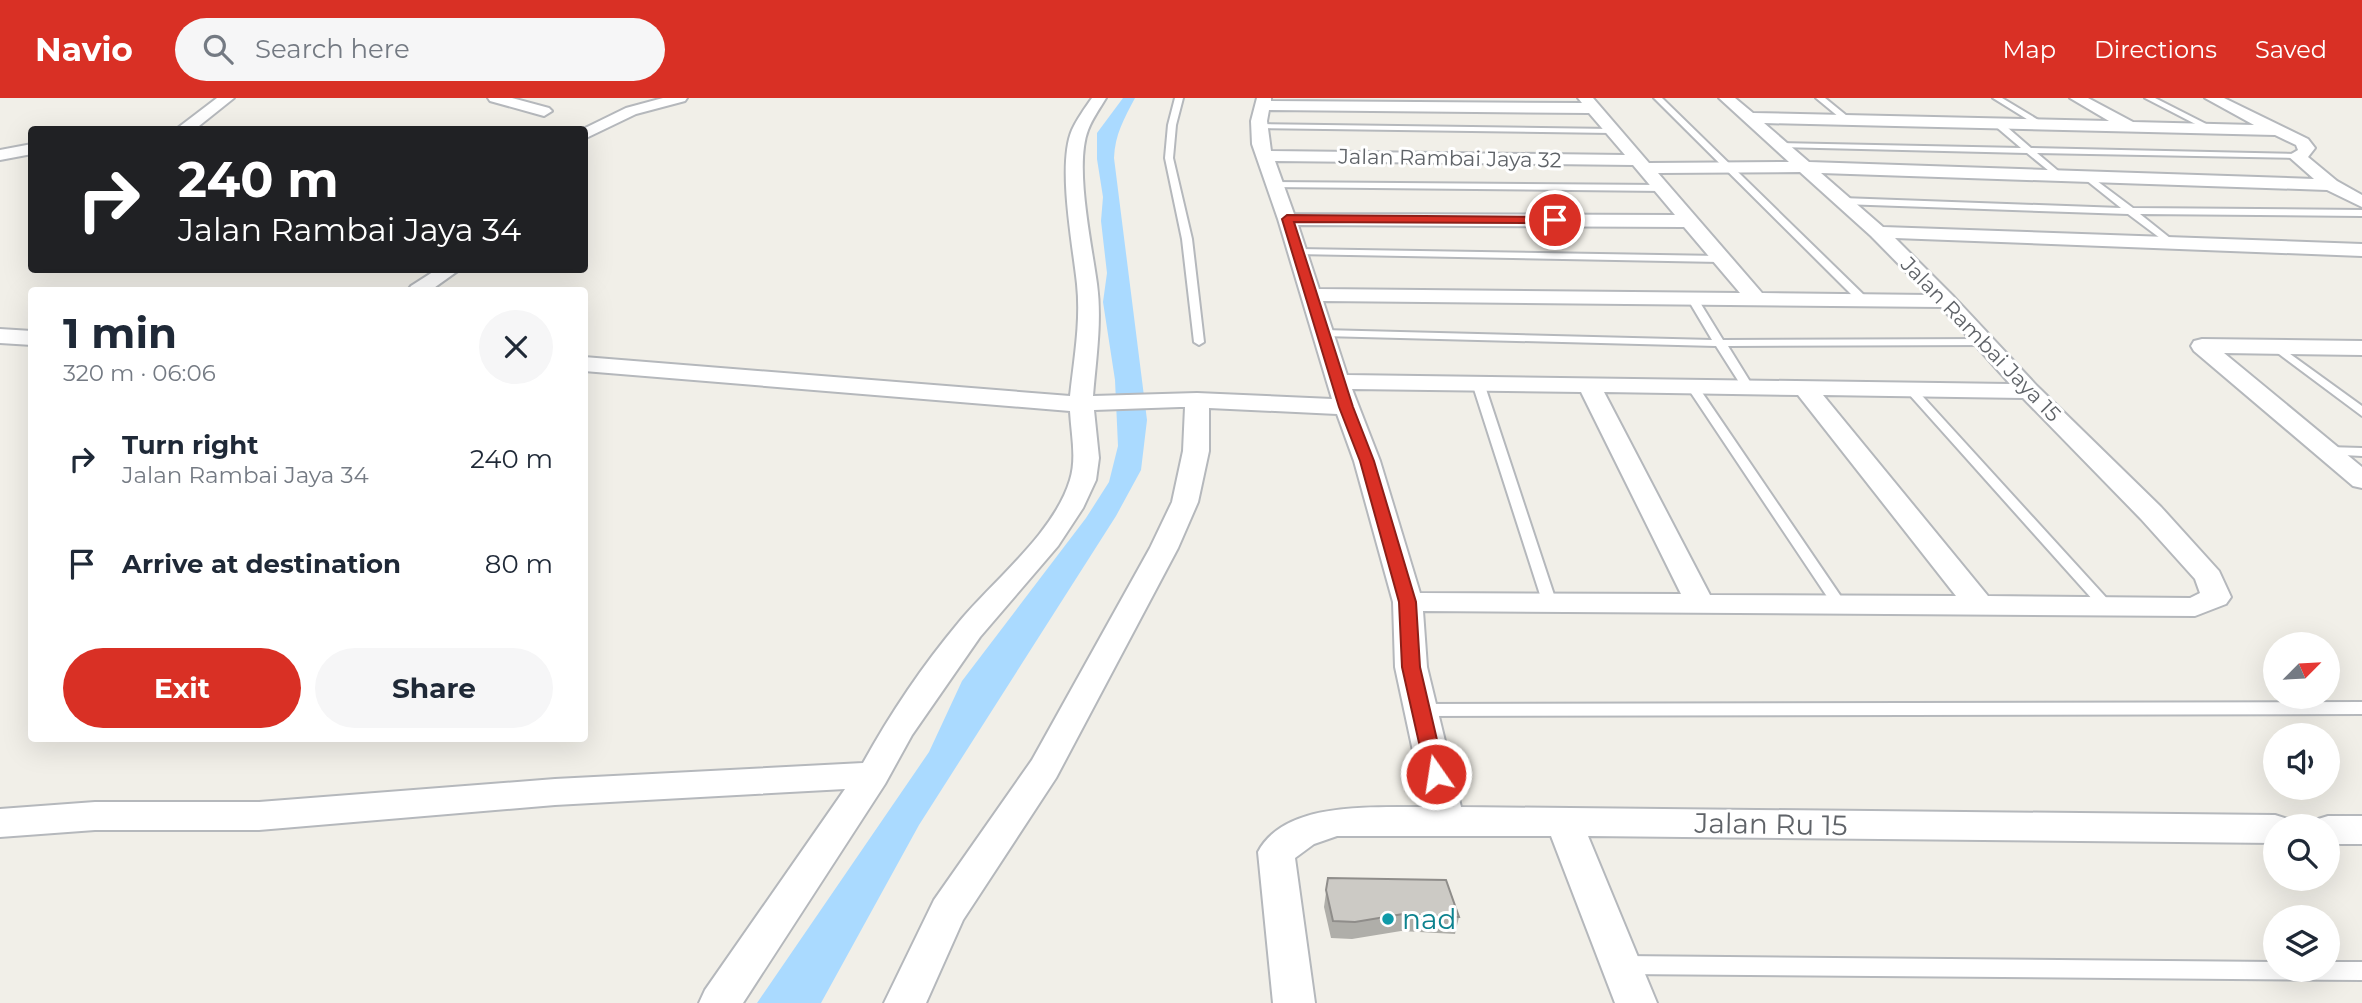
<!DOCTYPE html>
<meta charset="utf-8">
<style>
:root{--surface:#fff;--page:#f6f6f7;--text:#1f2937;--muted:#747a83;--accent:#d93025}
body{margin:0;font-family:Montserrat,sans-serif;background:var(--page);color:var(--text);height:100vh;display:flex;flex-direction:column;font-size:26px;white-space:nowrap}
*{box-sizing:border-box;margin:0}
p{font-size:23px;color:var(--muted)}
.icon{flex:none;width:38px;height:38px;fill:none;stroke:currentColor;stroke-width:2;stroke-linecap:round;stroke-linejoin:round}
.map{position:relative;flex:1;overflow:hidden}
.panel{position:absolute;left:28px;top:189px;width:560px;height:455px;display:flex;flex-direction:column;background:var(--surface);border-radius:7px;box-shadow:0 7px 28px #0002}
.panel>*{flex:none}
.hud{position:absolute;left:28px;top:28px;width:560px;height:147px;border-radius:7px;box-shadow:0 7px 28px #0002;background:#202124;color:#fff;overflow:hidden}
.needle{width:46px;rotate:66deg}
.buttons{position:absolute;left:2263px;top:534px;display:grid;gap:14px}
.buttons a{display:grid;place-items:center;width:77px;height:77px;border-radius:50%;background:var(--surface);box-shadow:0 7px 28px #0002;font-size:35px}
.pin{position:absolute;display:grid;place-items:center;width:60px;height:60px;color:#fff;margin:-30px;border:4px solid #fff;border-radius:50%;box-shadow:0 2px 7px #0007}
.me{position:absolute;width:77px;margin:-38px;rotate:347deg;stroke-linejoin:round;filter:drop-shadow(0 0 5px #0008)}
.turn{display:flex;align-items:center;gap:24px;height:147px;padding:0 35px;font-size:32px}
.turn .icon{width:91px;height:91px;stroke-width:2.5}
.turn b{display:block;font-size:49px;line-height:60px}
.round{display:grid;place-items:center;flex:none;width:74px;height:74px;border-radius:37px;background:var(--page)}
.overview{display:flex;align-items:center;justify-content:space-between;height:119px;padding:0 35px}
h1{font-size:42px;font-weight:700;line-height:52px}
.cta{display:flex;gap:14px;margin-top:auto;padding:14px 35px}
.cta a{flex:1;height:80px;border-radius:42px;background:var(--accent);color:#fff;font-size:28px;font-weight:700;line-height:80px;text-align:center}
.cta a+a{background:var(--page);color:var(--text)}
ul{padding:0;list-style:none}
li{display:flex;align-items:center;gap:21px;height:105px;padding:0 35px}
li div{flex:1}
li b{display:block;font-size:26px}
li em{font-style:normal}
header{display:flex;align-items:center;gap:42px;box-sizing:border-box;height:98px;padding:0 35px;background:var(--accent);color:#fff}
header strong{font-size:33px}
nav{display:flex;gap:38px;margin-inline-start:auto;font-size:24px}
.search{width:490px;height:63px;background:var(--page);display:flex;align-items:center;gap:18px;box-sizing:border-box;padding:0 24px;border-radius:38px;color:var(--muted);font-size:26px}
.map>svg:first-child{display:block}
</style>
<header>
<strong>Navio</strong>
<div class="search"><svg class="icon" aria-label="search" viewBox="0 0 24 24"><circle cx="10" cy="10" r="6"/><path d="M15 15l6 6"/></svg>Search here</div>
<nav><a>Map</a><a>Directions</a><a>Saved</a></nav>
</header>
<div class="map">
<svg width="2362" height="905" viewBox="0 0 2362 905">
<rect width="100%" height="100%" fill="#f1efe8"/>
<path fill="#aadaff" d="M1123 0H1135C1124 21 1115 36 1114 60L1147 322 1141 372 1116 418 919 727 821 905H757L929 654 962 583 1086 420 1109 384 1118 348 1115 282 1103 204 1107 175 1101 123 1103 99 1097 61V35Z"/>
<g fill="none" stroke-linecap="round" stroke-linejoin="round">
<defs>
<path id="lane" d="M1175 0H1183L1176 27 1173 60 1192 141 1204 244 1199 247 1194 244 1182 141 1165 60 1168 27Z
M1654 0H1662L1867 200V204H1859Z
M1816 0H1825L1852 22 1845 24Z
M1993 0H2002L2045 26 2038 28Z
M2145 0H2155L2214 30 2207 32Z
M1994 23H2000L2031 50 2296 56 2300 58 2296 60 2037 55 2063 77V81L2060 82 2027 55 1778 49 1774 47 1778 45 2021 50 1994 27Z
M1259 26 1612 31 1616 33 1612 35 1256 30V26Z
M2089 77 2133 110 2362 112V118L2140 116 2175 144 2177 146 2172 149 2128 116 1842 106 1838 103 1842 100 2121 110 2086 82V78Z
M1273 84 1663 87 1667 90 1663 93 1270 89V85Z
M1298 151 1720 158 1725 161 1720 164 1295 156 1293 154Z
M1692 197 1696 198 1723 242 1987 241 1992 244 1987 247 1728 248 1754 290 1748 293 1744 292 1716 248 1323 238 1318 235 1323 232 1712 242 1687 200Z
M2275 245 2362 308V318L2271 250V246Z
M1479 285 1485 288 1557 506 1555 509 1550 511 1543 506 1473 288Z
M1693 286 1697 287 1844 503 1846 506 1844 509H1834L1687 289Z
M1911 288 1915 290 2112 506 2114 509 2112 512H2102L1907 294 1905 292Z
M2327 349 2362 350V358L2323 356 2321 353 2323 350Z
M2362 604V616L1420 618 1414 616 1412 612 1414 608 1420 606Z
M1622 858 2275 864V872H2328V864H2362V882L1622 876 1615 873 1612 867 1615 861Z"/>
<path id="street" d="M217 0H234L194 32H175Z
M488 0H512L549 10 552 13 544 18 490 3Z
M663 0H687L685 3 636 16 584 41V32H581L626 10Z
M1092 0H1106C1100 10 1092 21 1088 32 1074 68 1092 148 1097 186 1102 223 1096 261 1093 298L1197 295 1332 301 1278 121 1252 46 1251 23 1257 0H1271V3L1582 5 1578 0H1593L1649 65 1789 64 1719 0H1735L1753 15 2109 23 2070 0H2088L2133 24 2254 27 2205 0H2224L2308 41 2315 50 2308 59 2337 83 2362 97V109L2327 92 1821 75 1883 129 2362 146V158L1895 140 1954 199 2037 288 2161 409 2219 473 2231 499 2226 506 2195 518 1423 513 1427 569 1461 709 2275 717 2288 721 2291 728H2275V745L1588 738 1657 905H1615L1551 738H1337L1314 746 1295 760 1315 905H1273L1258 754C1285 702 1376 710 1425 709L1395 569 1393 504 1354 363 1337 316 1209 310V353L1198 404 1178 450 1056 680 963 822 926 905H884L934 802 1032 662 1150 450 1172 404 1183 353 1185 309H1180L1094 312 1099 360 1096 382 1083 410 1058 448 980 539 912 637 885 686 743 905H699L705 892 845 691 555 707 259 732H95L0 739V711L95 704H259L555 681 863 665C890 616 923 567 959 524 994 482 1054 435 1070 382 1077 360 1071 335 1070 313L584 273V259L1070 298C1074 261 1081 224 1077 186 1073 148 1057 67 1072 32 1077 21 1085 10 1092 0ZM1269 12 1589 15 1625 57 1271 53 1267 23ZM1764 25 2275 37 2296 47 2298 52 2288 58 2314 81 1809 64ZM1275 63 1633 67 1675 117 1294 116ZM1800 74 1871 138 1929 197 1762 195 1658 75ZM1298 127 1684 129 1740 195 1319 191ZM1323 203 1941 209 2010 286 1347 277ZM1352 291 1581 294 1681 496 1420 495 1380 363ZM1604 294 1798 297 1956 498 1710 497ZM1823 297 2023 300 2141 421 2195 481 2200 495 2190 500 1988 498Z
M32 46V56L0 62V52Z
M436 172H459L431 192H408L411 188Z
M0 231 32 233V247L0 245Z
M2202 241 2362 243V257L2224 255 2362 369V390L2353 388 2194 253 2191 248 2194 243Z
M2328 718H2362V746H2328V728H2312L2315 722Z"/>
</defs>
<use href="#lane" stroke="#b5b8bc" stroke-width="4"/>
<use href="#street" stroke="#b5b8bc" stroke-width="4"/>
<use href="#lane" fill="#fff" fill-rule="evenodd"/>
<use href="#street" fill="#fff" fill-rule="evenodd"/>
</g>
<path fill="#afaea9" d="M1328 780 1459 819 1455 836 1401 833 1352 841 1331 840 1324 809Z"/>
<path fill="#cccac5" stroke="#8f8d8a" stroke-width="2" d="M1328 780 1446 782 1459 819 1403 816 1355 824 1333 823 1326 792Z"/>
<path fill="#d93025" stroke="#8d1f18" stroke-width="2" d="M1287 117 1555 119 1560 122 1555 125 1294 124 1353 309 1374 363 1416 504 1420 569 1445 676 1442 681 1436 683 1429 681 1426 676 1402 569 1399 504 1360 363 1339 309 1282 121Z"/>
<circle fill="#0f9aa8" stroke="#fff" stroke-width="2.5" cx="1388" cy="821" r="7"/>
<g text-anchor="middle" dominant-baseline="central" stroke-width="6" stroke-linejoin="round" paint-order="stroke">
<g font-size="21" fill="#5f6368" stroke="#fff">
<text transform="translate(1450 60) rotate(1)">Jalan Rambai Jaya 32</text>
<text transform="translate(1981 241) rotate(46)">Jalan Rambai Jaya 15</text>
</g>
<g font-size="28" fill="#5f6368" stroke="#fff">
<text transform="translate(1771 726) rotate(1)">Jalan Ru 15</text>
</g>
<g font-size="28" fill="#0d838f" stroke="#fff" text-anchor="start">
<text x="1402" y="821">nad</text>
</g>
</g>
</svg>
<div class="buttons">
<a><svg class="needle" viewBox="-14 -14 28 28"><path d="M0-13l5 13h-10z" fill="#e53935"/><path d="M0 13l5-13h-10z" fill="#747a83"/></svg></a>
<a><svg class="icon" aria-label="sound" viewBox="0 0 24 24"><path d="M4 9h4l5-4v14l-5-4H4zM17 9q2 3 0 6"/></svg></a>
<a><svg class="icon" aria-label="search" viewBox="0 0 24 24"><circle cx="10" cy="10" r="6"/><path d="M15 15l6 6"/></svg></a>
<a><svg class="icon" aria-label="layers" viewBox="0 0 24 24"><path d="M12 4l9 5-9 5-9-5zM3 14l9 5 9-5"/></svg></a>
</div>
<div class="pin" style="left:1555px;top:122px;background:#d93025"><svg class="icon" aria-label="arrive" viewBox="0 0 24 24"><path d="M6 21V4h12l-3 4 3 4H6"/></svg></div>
<svg class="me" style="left:1436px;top:676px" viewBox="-20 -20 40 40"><circle r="17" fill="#d93025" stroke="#fff" stroke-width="3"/><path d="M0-11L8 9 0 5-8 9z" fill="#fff"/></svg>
<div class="hud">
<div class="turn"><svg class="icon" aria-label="right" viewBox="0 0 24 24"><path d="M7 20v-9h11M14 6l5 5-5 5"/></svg><div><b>240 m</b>Jalan Rambai Jaya 34</div></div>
</div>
<section class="panel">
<div class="overview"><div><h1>1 min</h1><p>320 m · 06:06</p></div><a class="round"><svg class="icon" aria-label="close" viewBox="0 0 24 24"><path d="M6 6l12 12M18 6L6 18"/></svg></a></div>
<ul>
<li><svg class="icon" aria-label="right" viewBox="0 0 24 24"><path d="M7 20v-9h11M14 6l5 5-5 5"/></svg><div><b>Turn right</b><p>Jalan Rambai Jaya 34</p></div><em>240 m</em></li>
<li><svg class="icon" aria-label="arrive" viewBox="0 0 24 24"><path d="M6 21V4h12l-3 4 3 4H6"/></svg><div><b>Arrive at destination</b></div><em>80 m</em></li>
</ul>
<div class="cta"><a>Exit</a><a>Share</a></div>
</section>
</div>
